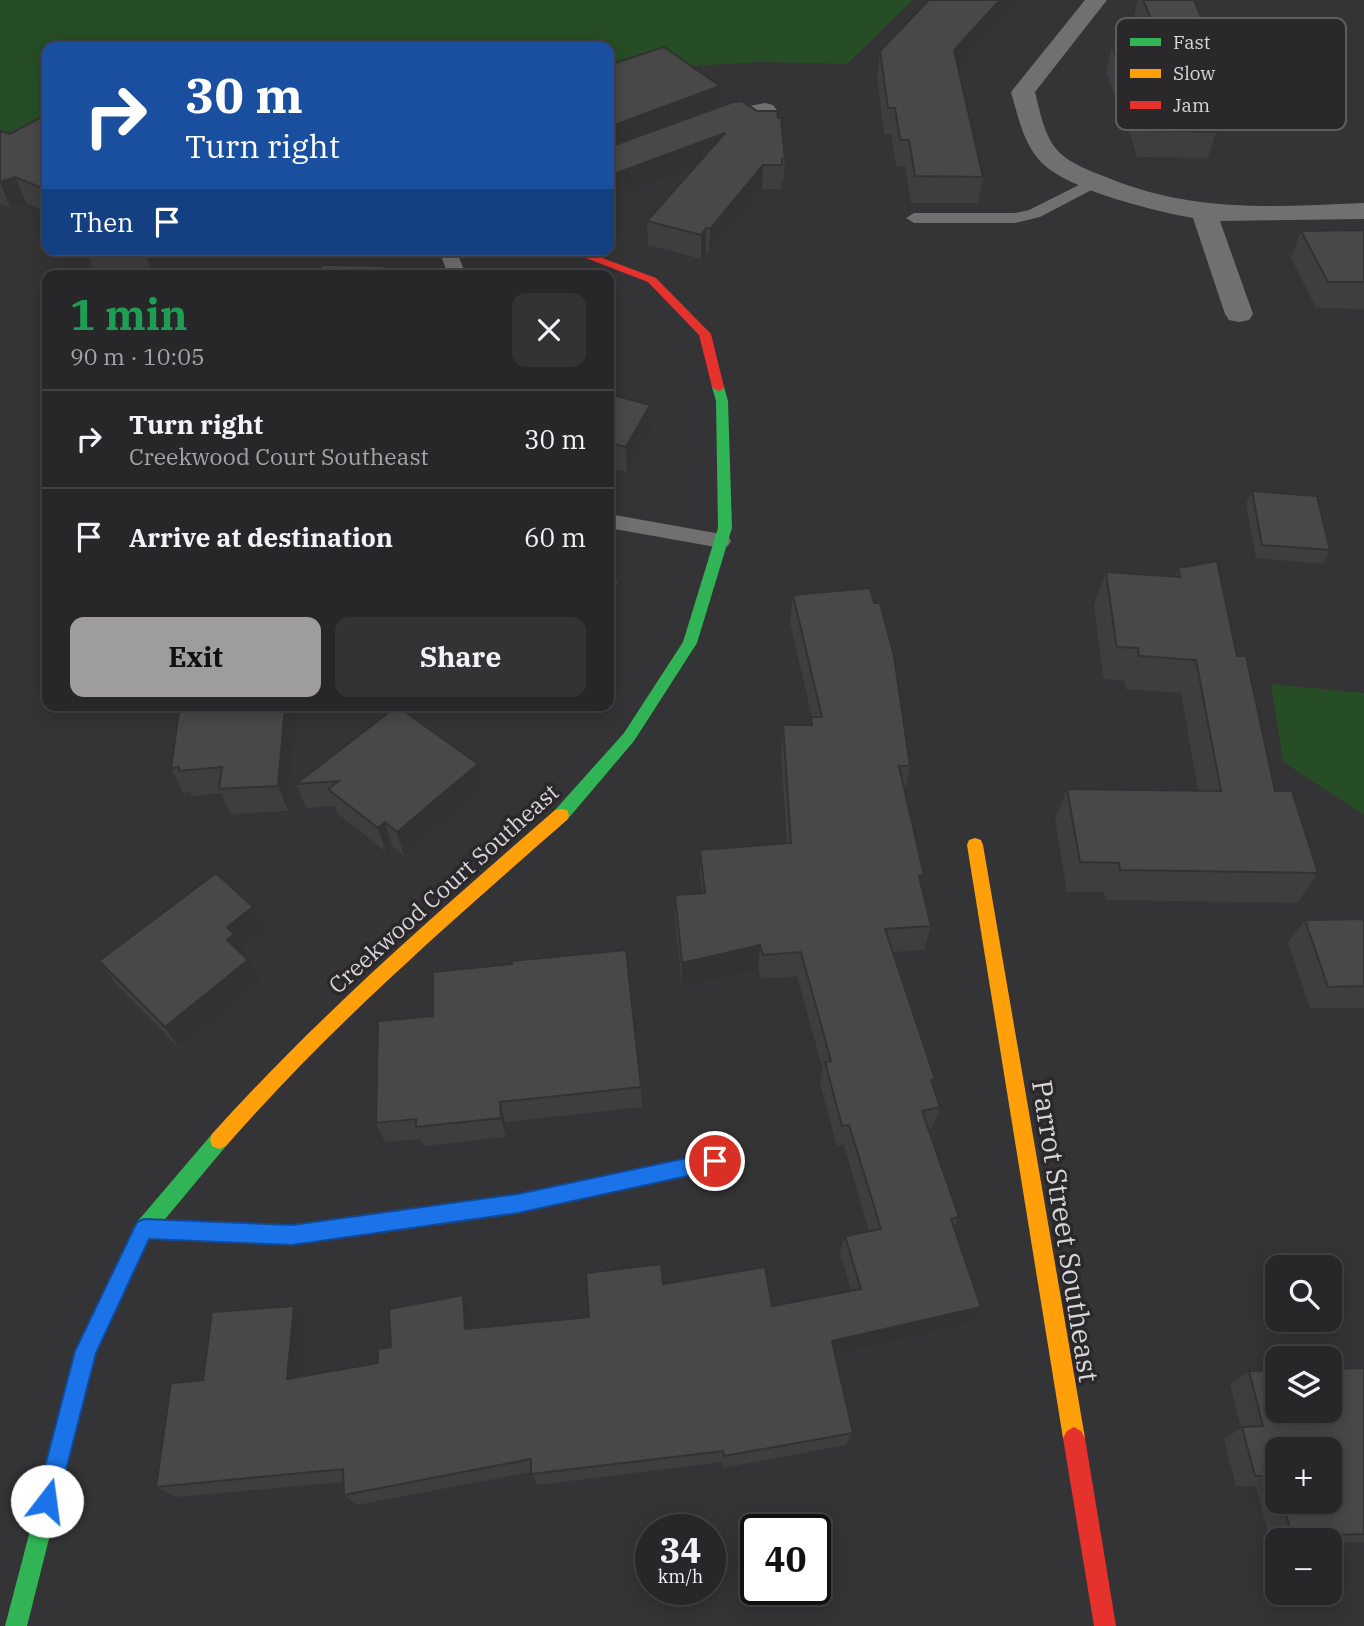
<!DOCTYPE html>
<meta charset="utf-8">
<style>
:root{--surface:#272628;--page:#333234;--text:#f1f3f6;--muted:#a4a5a8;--line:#434345;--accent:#9e9c9f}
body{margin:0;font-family:"IBM Plex Serif",serif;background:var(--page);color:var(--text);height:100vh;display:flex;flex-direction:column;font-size:26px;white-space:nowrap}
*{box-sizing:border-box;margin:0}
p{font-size:23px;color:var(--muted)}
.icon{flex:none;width:38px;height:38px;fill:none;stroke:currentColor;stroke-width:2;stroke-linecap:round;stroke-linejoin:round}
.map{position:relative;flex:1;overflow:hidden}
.sheet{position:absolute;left:42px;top:270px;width:572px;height:441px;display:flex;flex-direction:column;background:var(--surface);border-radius:14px;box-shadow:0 4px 18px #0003,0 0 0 2px var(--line)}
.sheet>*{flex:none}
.top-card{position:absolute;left:42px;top:42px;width:572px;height:214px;border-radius:14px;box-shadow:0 4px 18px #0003,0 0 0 2px var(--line);background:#1a4fa0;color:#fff;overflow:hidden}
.tools{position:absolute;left:1265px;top:1255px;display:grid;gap:14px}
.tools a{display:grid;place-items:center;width:77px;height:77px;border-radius:14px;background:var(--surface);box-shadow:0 4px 18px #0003,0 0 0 2px var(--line);font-size:35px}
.speed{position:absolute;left:635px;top:1514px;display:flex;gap:14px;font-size:35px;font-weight:700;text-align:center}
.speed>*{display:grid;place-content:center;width:91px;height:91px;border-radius:50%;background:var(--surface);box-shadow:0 4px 18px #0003,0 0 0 2px var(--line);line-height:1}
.speed small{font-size:18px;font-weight:400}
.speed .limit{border:4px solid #111;border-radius:10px;background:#fff;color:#111}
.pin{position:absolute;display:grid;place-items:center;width:60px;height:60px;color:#fff;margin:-30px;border:4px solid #fff;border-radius:50%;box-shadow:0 2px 7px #0007}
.me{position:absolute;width:77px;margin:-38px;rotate:15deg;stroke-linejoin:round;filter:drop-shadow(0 0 5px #0008)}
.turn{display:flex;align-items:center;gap:24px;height:147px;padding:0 28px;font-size:32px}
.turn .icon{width:91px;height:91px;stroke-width:2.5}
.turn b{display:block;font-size:49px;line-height:60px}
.then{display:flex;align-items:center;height:66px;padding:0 28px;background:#0003;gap:14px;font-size:26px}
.round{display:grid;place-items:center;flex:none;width:74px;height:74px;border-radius:14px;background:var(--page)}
.headline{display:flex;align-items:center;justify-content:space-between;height:119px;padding:0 28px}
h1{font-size:42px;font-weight:700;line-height:52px;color:#1e9e55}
.primary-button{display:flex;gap:14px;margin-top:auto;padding:14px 28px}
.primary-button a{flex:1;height:80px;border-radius:14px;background:var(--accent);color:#111;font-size:28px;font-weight:700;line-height:80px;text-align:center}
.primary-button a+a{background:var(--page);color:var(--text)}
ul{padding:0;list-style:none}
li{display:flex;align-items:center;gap:21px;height:98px;padding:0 28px;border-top:2px solid var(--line)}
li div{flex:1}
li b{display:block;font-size:26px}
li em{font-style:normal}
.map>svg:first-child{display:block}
</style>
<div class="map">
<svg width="1364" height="1626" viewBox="0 0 1364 1626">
<rect width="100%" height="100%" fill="#343335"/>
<path fill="#264d25" d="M0 0H913L847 64 758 62 695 66 653 62 609 77V47H47V136L36 144 0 130Z
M1271 684 1364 693V815L1283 762Z"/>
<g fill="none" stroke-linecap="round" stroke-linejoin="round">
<path fill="#707070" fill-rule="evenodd" d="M1095 177 1101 179 1103 182 1101 185 1040 217 1015 223H914L906 218 914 213H1015L1029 210Z
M439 250H456L466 275H448Z
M609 514 721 534 728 536 731 541 728 546 721 548 609 528Z"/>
<path fill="#707070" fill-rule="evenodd" d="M1085 0H1107L1035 92C1040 111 1044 137 1059 152 1071 164 1090 171 1106 177 1192 213 1273 207 1364 203V219L1220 221 1253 314 1249 320 1239 322 1229 320 1225 314 1193 218C1154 211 1068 190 1041 162 1023 143 1018 116 1011 92Z
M765 103 773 105 777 110 773 115 732 123 609 169V153L718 112Z"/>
<path fill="#30b455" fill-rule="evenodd" d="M718 383 724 387 728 401 732 528 697 643 634 741 567 820H555L553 815 555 810 624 733 683 642 718 528 716 401 712 387Z
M219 1131 226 1134 228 1140 226 1146 151 1236 96 1353 27 1626H5L79 1344 137 1222 212 1134Z"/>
<path fill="#ff9f0a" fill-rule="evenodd" d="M561 809 567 810 569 815 567 820C448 924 330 1027 226 1146L219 1149 212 1146 210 1140 212 1134C318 1016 436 914 555 810Z
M975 838 981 840 983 845 1085 1438 1081 1445 1074 1449 1067 1445 1063 1438 967 845 969 840Z
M715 1152 722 1155 724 1161 722 1167 715 1170 518 1212 292 1245 144 1239 137 1236 134 1229 137 1222 144 1219 292 1225 518 1194Z"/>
<path fill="#e5322d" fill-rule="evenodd" d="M565 250H581L656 278 711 334 724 387 722 390 718 391 712 387 699 335 648 282Z
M1074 1427 1081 1431 1085 1438 1116 1626H1094L1063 1438 1067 1431Z"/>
</g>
<path fill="#3f3e3f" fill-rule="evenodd" d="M1138 0H1194L1212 44 1204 70H1192L1216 132 1208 158 1137 157 1128 126H1124L1106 71 1112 45 1145 46 1134 16Z
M880 51 958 67 983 177 978 203H911L905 166H896L891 134H884L877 77Z
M609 65 720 107 785 159 783 182H781V189H762L709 253 706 252 701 259 648 245 647 221 694 168 609 200Z
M47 114V212L26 203 10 208 0 204V131L10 134Z
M1364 230V309L1316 308 1291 258 1301 231Z
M86 250H159L151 270H94Z
M609 355 617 382 610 395 650 405 651 430 627 472 609 468Z
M1252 491 1330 550 1323 564 1256 558 1246 504Z
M1178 568 1237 656 1275 791 1318 873 1297 903 1106 900 1104 892H1067L1055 820 1067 789 1198 790 1181 693 1125 689 1124 681 1105 679 1103 676 1094 605 1106 572 1175 576Z
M793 595 910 766 905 791 921 884 931 926 924 950 893 952 940 1107 932 1128 929 1129 959 1217 954 1227 981 1307 971 1323 835 1354 853 1433 846 1445 723 1468 722 1462 537 1485 531 1472 357 1505 344 1495V1482L176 1497 156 1487 203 1380 294 1306 307 1322 302 1376 378 1363 391 1347 463 1295 470 1312 471 1328 589 1317 663 1284 772 1306 851 1291 840 1253 845 1236 869 1231 844 1145 837 1146 820 1084 823 1070 797 976 761 979 758 969 682 987 675 920V895L702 893 700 875V850L787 843 781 752 783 725H810L812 717 790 623Z
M180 705H297L288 811 231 814 221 793 192 796 190 792 183 793 171 768Z
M478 764 483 789 404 856 392 846 386 852 337 813 334 806 306 808 296 784Z
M253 907 264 930 242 948 246 957H245L260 982 179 1048 115 983 99 961Z
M1364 919V1008H1310L1288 943 1305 920Z
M378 1021 641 1087 642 1107 505 1122 506 1137 424 1146 421 1139 385 1142 376 1123Z
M1364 1368V1542L1330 1543V1540H1278V1544L1271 1545 1256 1486H1236L1224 1439 1241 1428 1230 1384 1249 1371ZM1278 1449 1330 1502H1278Z"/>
<path fill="#333233" d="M1000 0H1019L950 76 954 50Z
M720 86V109L609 150V127Z
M725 133V156L609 200V176Z
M763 165 762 189 709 253 710 229Z
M15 177 26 203 10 208 0 182Z
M706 228V252L701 259V235Z
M144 250H159L151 270Z
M616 357 617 382 609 397V370Z
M650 405 651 430 627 472 626 447Z
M619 580 620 605 609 631V603Z
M285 705H297L288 811 278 786Z
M478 764 483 789 404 856 397 832Z
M385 822 392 846 386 852 378 828Z
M253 907 264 930 242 948 246 957 239 963 227 940V927Z
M760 945 758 969 682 987V963Z
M248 960 260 982 179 1048 165 1027Z
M500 1102 505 1122 506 1137 501 1118Z
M463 1295 470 1312 473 1344 465 1329Z
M294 1306 307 1322 301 1393 287 1379Z
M981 1307 971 1323 827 1356 832 1341Z"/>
<path fill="#494849" stroke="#333233" stroke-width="2" d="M929 0H1000L954 50 983 177 915 176 909 140H900L895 108H888L880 51Z
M1143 0H1194L1212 44 1161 43Z
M1112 45 1183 46 1216 132 1145 130 1135 100H1131Z
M664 47 720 86 609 127V65Z
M742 101 757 111H777L778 118H781L785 159H782V165H763L710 229 706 228 701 235 647 221 725 133 609 176V147L733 102Z
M47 114V190L15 177 0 182V131L10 134Z
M1364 230V282H1328L1301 231Z
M322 265 385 266 383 275H319Z
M609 355 616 357 609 370Z
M609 394 650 405 626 447 609 443Z
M1252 491 1317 496 1330 550 1262 545Z
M1217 561 1237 656H1246L1275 791H1292L1318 873 1120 870 1119 863 1080 862 1067 789 1221 791 1196 660 1139 656 1138 648 1117 647 1116 643 1106 572 1180 577 1178 568Z
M609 578 619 580 609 603Z
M870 588 874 603H880L894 656 910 766H899L924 875 919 876 931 926 885 929 935 1079 931 1080 940 1107 922 1111 959 1217 951 1219 981 1307 832 1341 853 1433 724 1456 723 1451 531 1474V1459L344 1495 343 1469 156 1487 171 1383 203 1380 212 1312 294 1306 287 1379 378 1363V1349L391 1347 389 1309 463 1295 465 1329 589 1317 586 1273 661 1264 663 1284 765 1267 772 1306 861 1289 845 1236 881 1229 849 1125 842 1126 825 1062 831 1061 801 952 763 955 760 945 682 963 675 895 705 893 700 850 791 843 783 725H812L811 717H822L793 595Z
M180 705H285L278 786 219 789 222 767 179 771V767L171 768Z
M397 706 478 764 397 832 385 822 378 828 328 789 339 781 296 784Z
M216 873 253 907 227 927 234 934 227 940 248 960 165 1027 99 961Z
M1364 919V986L1328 987 1305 920Z
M626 950 641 1087 500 1102 501 1118 416 1127V1119L376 1123 378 1021 433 1016V972L512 964 511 961Z
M1364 1368V1534L1292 1536 1283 1502H1330V1449H1278V1481L1276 1476H1255L1242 1427 1263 1426 1249 1371 1278 1370V1410H1330V1369Z"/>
<path fill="#1a73e8" stroke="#114b97" stroke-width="2" d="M715 1152 722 1154 724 1161 722 1167 715 1170 518 1213 292 1245 149 1239 96 1353 58 1501 55 1509 47 1512 39 1509 36 1501 75 1351 137 1222 144 1219 292 1225 518 1194Z"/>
<g text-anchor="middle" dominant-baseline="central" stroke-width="7" stroke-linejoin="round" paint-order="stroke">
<g font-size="23" fill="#d7d5d8" stroke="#2b282c">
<text transform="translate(443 888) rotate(-42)">Creekwood Court Southeast</text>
</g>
<g font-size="28" fill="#d7d5d8" stroke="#2b282c">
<text transform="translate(1066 1231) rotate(81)">Parrot Street Southeast</text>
</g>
</g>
<rect x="1116" y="18" width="230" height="112" rx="10" fill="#2b282c" stroke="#5f5c60" stroke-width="2"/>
<rect x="1130" y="38" width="31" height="8" fill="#30b455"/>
<rect x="1130" y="69" width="31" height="9" fill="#ff9f0a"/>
<rect x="1130" y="101" width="31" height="8" fill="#e5322d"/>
<g font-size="19" fill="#d7d5d8">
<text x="1173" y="49">Fast</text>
<text x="1173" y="80">Slow</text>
<text x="1173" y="112">Jam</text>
</g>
</svg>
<div class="tools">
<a><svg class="icon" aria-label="search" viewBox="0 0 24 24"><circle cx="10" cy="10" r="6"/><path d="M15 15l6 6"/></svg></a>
<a><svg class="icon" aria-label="layers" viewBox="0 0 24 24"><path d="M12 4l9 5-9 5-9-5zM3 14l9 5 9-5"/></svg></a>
<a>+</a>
<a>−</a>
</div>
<div class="speed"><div>34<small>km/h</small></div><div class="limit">40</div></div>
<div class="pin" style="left:715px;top:1161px;background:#d93025"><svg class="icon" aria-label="arrive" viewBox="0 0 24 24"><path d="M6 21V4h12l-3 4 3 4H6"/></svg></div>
<svg class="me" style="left:47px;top:1501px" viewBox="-20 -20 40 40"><circle r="19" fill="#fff"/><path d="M0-13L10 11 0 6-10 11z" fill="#1a73e8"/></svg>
<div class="top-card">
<div class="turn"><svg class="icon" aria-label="right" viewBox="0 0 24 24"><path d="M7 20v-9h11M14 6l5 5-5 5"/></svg><div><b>30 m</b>Turn right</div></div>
<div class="then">Then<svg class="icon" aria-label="arrive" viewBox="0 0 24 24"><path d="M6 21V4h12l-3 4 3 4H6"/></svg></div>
</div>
<section class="sheet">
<div class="headline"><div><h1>1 min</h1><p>90 m · 10:05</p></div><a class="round"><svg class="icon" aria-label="close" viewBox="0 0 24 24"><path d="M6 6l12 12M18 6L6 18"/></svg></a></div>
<ul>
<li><svg class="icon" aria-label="right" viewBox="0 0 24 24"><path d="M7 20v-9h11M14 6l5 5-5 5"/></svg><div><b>Turn right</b><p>Creekwood Court Southeast</p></div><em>30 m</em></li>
<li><svg class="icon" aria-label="arrive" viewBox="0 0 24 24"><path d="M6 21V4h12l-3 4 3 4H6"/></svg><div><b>Arrive at destination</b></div><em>60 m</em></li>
</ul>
<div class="primary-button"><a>Exit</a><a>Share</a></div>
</section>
</div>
